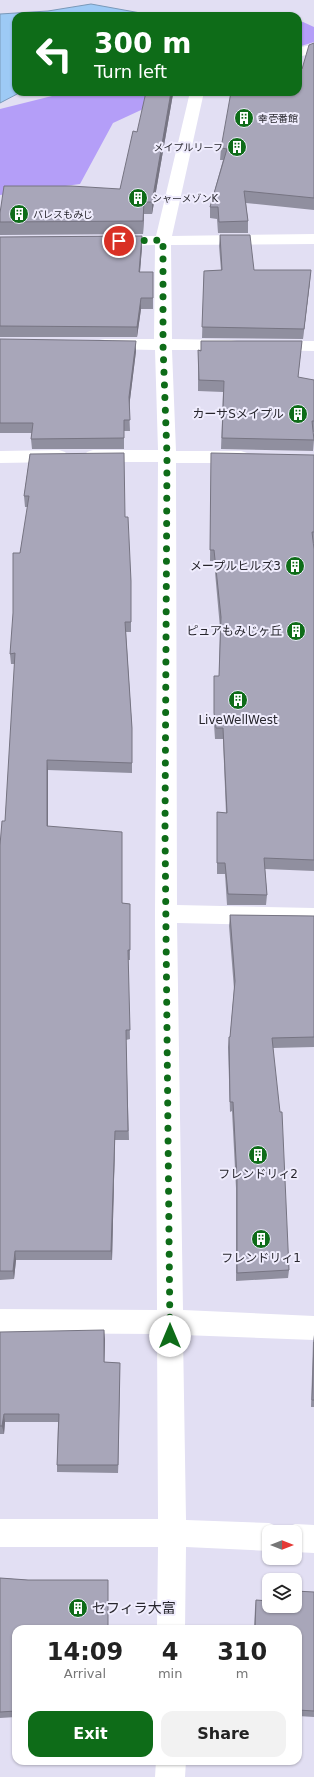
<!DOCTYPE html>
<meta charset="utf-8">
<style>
:root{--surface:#fff;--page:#f2f2f2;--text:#222;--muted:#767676;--accent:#0e6c18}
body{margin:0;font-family:"DejaVu Sans","Noto Sans JP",sans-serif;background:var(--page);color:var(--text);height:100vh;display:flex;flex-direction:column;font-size:15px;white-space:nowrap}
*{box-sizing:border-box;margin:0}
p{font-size:13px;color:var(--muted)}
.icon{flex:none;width:22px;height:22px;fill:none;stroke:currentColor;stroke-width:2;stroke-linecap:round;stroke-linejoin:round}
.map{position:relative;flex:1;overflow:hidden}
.details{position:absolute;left:12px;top:1625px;width:290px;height:140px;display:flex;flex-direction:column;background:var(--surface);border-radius:12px;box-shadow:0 1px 3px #0004}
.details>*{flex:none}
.banner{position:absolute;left:12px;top:12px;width:290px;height:84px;border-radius:12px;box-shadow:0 1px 3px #0004;background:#0e6c18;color:#fff;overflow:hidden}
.needle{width:26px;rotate:90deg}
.fabs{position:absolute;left:262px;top:1525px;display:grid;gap:8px}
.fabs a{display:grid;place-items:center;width:40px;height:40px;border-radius:8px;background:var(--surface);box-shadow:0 1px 3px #0004;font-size:20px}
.pin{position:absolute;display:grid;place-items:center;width:34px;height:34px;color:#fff;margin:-17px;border:2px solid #fff;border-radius:50%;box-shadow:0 1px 4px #0007}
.me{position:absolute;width:44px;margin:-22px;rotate:0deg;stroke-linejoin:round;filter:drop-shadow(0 0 3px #0008)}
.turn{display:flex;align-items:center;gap:14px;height:84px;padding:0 16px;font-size:18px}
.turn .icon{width:52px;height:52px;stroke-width:2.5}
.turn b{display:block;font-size:28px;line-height:34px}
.eta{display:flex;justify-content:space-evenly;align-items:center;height:68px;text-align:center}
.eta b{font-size:24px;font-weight:700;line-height:28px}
.button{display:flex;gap:8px;margin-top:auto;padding:8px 16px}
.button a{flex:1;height:46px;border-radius:12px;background:var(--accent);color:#fff;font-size:16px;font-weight:700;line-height:46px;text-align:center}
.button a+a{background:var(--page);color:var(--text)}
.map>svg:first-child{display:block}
</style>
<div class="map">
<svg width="314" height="1777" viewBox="0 0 314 1777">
<rect width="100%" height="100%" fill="#e2dff3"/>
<path fill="#b49ef8" d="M303 22 314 27V42L298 47V23Z
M68 92H180L113 123 80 184 0 195V109Z"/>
<path fill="#9dcaf5" stroke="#7a99b9" d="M91 4 157 16H16V92H21L0 103V14L48 11Z"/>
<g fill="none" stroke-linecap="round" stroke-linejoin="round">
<path fill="#fff" fill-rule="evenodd" d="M314 44V53L298 57V48Z
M190 92H204L172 236 314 234V244L171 245 172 339 231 340 237 341 240 345 237 349 231 350H172L176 451H241L247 453 250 457 247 461 241 463H176L177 905 314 908V926L177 923 183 1310 314 1316V1340L183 1335 186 1520 269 1523 279 1527 281 1532H269V1551L186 1547 185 1629H157L158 1547H0V1519H158L157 1334 0 1333V1309L157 1310 155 914 158 462H93L87 460 84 456 87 452 93 450H158L155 350 105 349 99 348 96 344 99 340 105 339H154L155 245 111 246 105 244 103 241 105 238 111 236H156Z
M271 341H314V351L265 350 262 346 265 342Z
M59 450 65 452 68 456 65 460 59 462 0 463V451Z
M295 1524 314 1525V1553L295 1552V1532H284L285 1528Z
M156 1761H186L185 1777H155Z"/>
</g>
<path fill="#908f9f" d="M314 43V210L246 203 248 221V233H218L217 219 210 218V207L223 160H220L221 148 302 69Z
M173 94 152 214H144L143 234 0 235V213L120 189 137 132Z
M220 235 254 270 310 281 303 339 202 338 204 271 221 270 219 246Z
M142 236V247L140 272H153V309H141L137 337H0V237Z
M0 339 136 351 129 407 130 431H124V449H32L31 439 32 433H0Z
M302 341 298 378 314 380V432H313L314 440 313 451 221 449 223 392 198 391V350Z
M30 454 125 517 131 581V632H126L132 728V773L48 770V826L122 903 130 904V960H128L130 1039 126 1040 129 1140H115L112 1260H16L14 1279 0 1280V845L5 821 15 664H11L10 654 20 553 28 507H25L24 496Z
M314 455V543H313L314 549V871L265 869 267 895 266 905H227L225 874H217V812L226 813 223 739H215L214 724V676H219L220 628 214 561H210L211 464Z
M230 915 314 916V1047L273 1048 289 1270 288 1278 236 1281V1188L232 1111 230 1112 228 1047 229 1037H230L234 989 229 926Z
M0 1332 105 1339 104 1362 120 1363 118 1473 57 1472V1465L58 1422H5L4 1434H0Z
M314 1335V1407H311L313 1341Z
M0 1578 28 1580H108V1629H16V1717L0 1718Z
M314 1592V1717L298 1716V1629H254L255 1608 256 1600 295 1606Z"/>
<path fill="#767482" d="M171 92H173V94L152 214V202Z
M144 202V214L143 234V221Z
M142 236V247L139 283V272Z
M311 270 310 281 303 339 304 329Z
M141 298V309L137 337V327Z
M136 341V351L129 408V397Z
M47 760 48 770V836L47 826Z
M115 1131V1140L112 1260 111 1251Z
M15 1251 16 1260 14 1279 13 1271Z
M104 1330 105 1339 104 1371Z
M120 1363V1371L118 1473V1465Z
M4 1414 5 1422 4 1434 2 1426Z"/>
<path fill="#a8a6b9" stroke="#767482" d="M314 43V198L244 191 248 221 219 222 218 207H210L227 149 221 148 231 92H298V69H302L309 45Z
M146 92H171L152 202H144L143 221 0 222V213L4 186H71L120 189 133 131 137 132Z
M220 235H250L254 270H311L304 329 202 327 204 271 222 270Z
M142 236 139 272H153V298H141L137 327 0 326V237Z
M0 339 136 341 129 397 130 420H124V438L31 439 33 423H0Z
M201 341H302L298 377 314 380V421H312L314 440 222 438 224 381 199 380 198 350 201 351Z
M124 453 125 517H128L131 581V622H125L132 728V763L47 760V826L122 832V903L130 904V950H128L130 1030H126L128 1131H115L111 1251H15L13 1271H0V845L2 821H5L15 653 10 654 13 613V553H20L29 496H24L30 454Z
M211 453 314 455V532H312L314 549V860L264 858 267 895 228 894 225 863H217V812L227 813 223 728H216L214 713V676H219L221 617 214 550H210Z
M230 915 314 916V1037L272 1038 280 1112H282L289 1270 237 1273V1179L233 1102H230L229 1037H230L235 981Z
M104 1330V1362L120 1363 118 1465H57L59 1414H4L2 1426H0V1332Z
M314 1342V1400H312Z
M0 1578 28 1580H108V1629H16V1711L0 1712Z
M295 1591 314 1592V1711L298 1710V1629H255L256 1600 269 1601V1606H295Z"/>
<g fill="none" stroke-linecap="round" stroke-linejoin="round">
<path stroke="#0e6c18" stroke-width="7" stroke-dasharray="0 12.6" d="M119 241 163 240V345L167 456 165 829 170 1336"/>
</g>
<defs>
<symbol id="building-disc" viewBox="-11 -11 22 22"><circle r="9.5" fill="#0e6c18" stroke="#efecfd"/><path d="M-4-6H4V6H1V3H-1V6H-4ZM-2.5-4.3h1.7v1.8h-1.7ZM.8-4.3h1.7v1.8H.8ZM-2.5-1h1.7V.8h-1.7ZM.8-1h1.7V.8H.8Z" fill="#fff"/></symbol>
</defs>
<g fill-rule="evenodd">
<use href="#building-disc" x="233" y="107" width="22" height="22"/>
<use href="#building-disc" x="226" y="136" width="22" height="22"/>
<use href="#building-disc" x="127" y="187" width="22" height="22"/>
<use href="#building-disc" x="8" y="203" width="22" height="22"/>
<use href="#building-disc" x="287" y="403" width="22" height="22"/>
<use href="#building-disc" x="284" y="555" width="22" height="22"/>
<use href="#building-disc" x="285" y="620" width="22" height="22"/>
<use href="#building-disc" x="227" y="689" width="22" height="22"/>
<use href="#building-disc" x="247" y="1144" width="22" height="22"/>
<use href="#building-disc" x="250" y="1228" width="22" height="22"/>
<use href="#building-disc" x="67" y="1597" width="22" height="22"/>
</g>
<g text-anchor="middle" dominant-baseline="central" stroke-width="4" stroke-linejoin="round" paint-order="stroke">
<g font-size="10" fill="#27262d" stroke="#efecfd" text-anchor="start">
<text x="258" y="118">幸壱番館</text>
<text x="223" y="147" text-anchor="end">メイプルリーフ</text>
<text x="152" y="198">シャーメゾンK</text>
<text x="33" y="214">パレスもみじ</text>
</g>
<g font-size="12" fill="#27262d" stroke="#efecfd" text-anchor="end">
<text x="284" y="414">カーサSメイプル</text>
<text x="281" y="566">メープルヒルズ3</text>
<text x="282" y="631">ピュアもみじヶ丘</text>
<text x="238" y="720" text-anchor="middle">LiveWellWest</text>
<text x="258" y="1174" text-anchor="middle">フレンドリィ2</text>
<text x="261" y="1258" text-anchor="middle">フレンドリィ1</text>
</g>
<g font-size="14" fill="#27262d" stroke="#efecfd" text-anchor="start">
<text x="92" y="1608">セフィラ大富</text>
</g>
</g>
</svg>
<div class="fabs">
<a><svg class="needle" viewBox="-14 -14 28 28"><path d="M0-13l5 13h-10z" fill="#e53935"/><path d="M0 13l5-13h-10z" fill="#767676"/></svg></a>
<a><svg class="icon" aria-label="layers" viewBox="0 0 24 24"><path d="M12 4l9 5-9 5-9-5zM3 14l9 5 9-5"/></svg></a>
</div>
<div class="pin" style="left:119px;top:241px;background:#d93025"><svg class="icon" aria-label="arrive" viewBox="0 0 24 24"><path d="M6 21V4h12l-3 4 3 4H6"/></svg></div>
<svg class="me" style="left:170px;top:1336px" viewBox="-20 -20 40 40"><circle r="19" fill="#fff"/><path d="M0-13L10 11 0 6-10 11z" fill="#0e6c18"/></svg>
<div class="banner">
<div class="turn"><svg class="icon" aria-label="left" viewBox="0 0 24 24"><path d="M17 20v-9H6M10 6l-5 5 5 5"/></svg><div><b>300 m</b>Turn left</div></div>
</div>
<section class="details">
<div class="eta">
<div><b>14:09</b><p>Arrival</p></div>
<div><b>4</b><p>min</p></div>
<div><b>310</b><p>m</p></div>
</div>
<div class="button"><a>Exit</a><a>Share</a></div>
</section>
</div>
